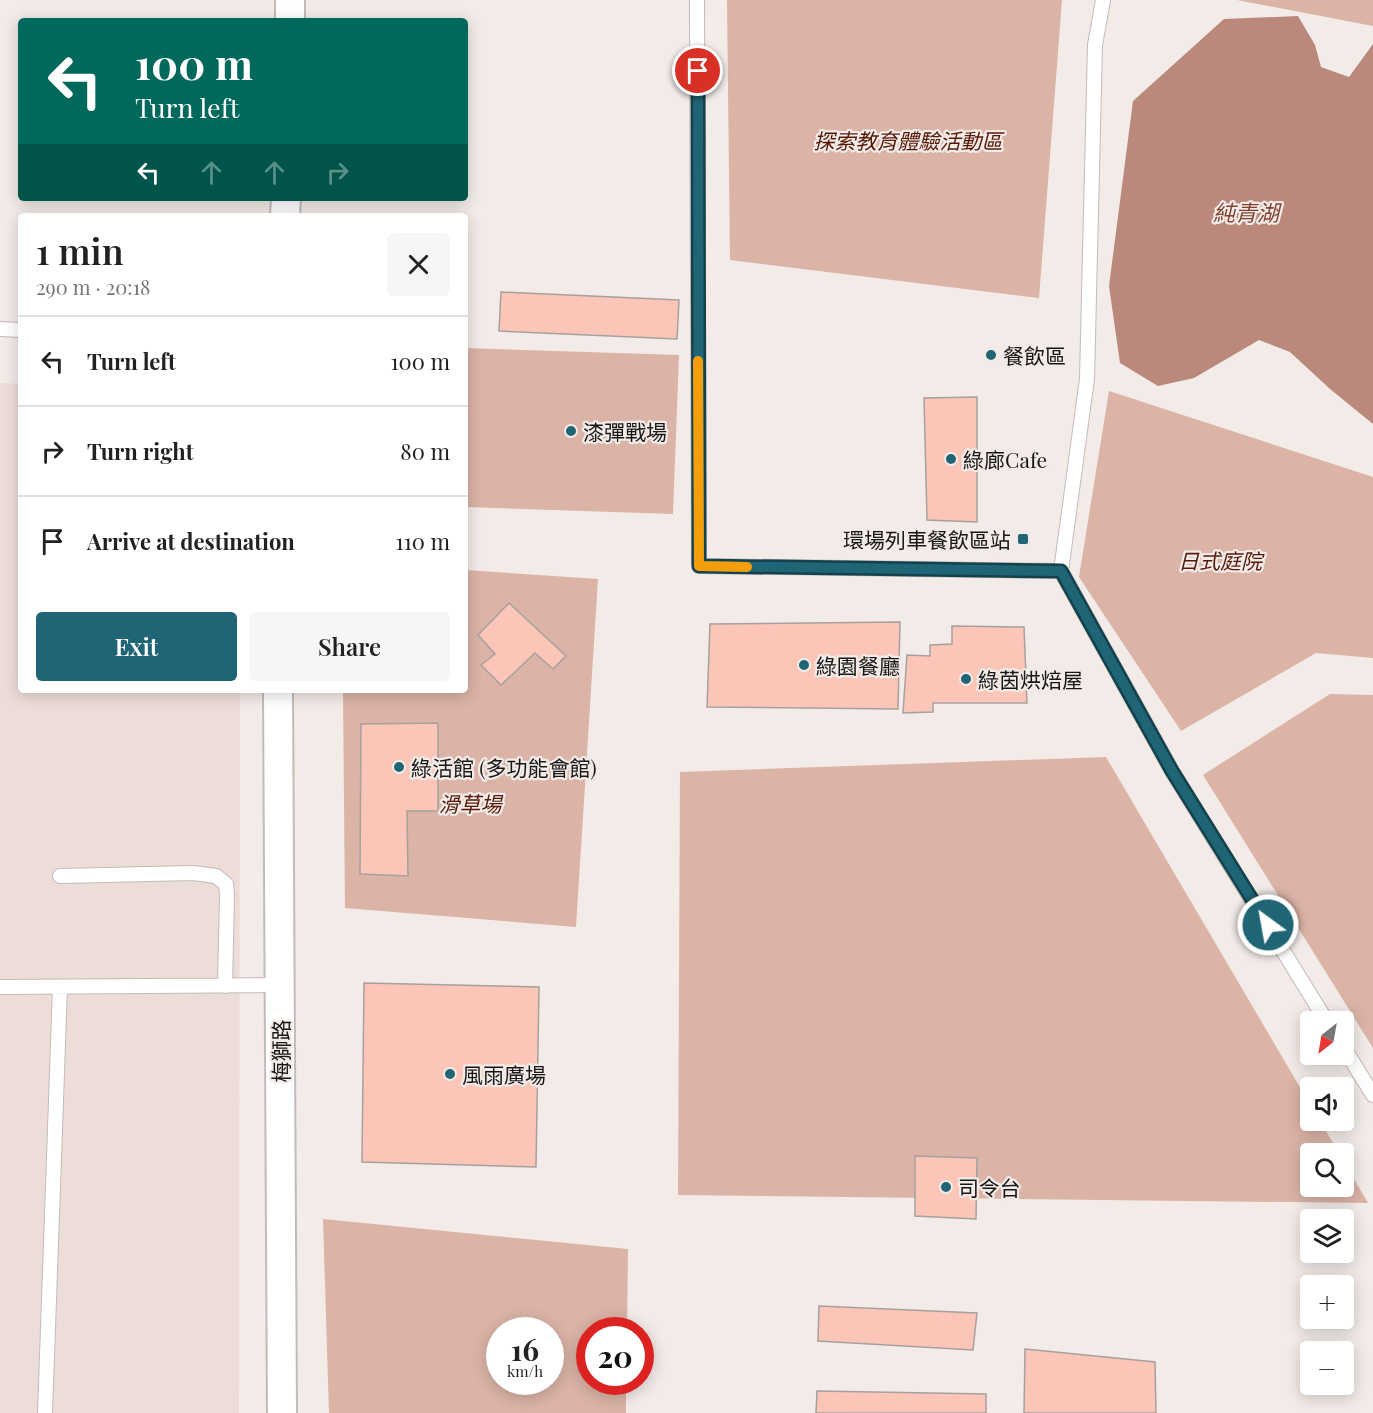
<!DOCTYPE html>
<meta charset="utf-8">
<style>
:root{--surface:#fff;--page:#f6f6f6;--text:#222;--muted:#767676;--line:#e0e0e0;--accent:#1f6575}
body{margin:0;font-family:"Playfair Display","Noto Sans TC",serif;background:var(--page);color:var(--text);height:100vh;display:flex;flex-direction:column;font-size:22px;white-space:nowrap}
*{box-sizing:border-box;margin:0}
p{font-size:20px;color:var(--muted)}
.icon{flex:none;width:33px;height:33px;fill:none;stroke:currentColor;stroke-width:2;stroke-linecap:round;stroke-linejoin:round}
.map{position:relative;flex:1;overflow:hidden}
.drawer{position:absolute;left:18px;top:213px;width:450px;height:480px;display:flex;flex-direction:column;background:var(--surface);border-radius:6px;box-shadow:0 3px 15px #0003}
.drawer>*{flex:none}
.top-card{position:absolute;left:18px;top:18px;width:450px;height:183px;border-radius:6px;box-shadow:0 3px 15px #0003;background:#00695c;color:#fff;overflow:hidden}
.needle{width:39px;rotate:211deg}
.buttons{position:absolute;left:1300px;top:1011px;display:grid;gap:12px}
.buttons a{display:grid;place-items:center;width:54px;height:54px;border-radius:6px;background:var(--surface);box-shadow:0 3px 15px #0003;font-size:30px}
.speed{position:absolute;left:486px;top:1317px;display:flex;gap:12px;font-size:30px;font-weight:700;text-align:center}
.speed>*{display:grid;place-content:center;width:78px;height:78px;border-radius:50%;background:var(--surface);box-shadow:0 3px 15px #0003;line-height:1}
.speed small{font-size:15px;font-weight:400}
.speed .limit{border:9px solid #d22;background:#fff;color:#111}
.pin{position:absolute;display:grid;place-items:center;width:51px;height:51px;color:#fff;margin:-26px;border:3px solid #fff;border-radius:50%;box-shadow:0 2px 6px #0007}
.me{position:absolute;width:66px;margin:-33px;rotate:328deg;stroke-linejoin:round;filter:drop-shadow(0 0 4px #0008)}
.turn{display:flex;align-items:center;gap:21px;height:126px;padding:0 18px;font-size:27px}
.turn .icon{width:78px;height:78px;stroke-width:2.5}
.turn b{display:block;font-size:42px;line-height:51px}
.lanes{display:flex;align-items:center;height:57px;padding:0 18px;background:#0003;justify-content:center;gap:30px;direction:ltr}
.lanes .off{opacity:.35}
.round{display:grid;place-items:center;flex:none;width:63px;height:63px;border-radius:6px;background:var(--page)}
.summary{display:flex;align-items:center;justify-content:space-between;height:102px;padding:0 18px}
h1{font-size:36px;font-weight:600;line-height:45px}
.primary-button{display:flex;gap:12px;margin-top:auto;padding:12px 18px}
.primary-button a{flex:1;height:69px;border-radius:6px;background:var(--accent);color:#fff;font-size:24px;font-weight:600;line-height:69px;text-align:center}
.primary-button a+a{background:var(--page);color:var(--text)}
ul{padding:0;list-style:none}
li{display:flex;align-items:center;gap:18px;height:90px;padding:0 18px;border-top:2px solid var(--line)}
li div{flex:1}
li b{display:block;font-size:22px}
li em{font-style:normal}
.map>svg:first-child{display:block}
</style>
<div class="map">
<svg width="1373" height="1413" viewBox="0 0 1373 1413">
<rect width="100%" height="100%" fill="#f2ebe8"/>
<path fill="#edddd9" d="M0 383 21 384V690H240L239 1413H0Z"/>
<path fill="#dbb3a7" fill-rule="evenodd" d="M727 0H1062L1039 298 730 260Z
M1237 0H1373V26Z
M465 348 679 355 673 514 465 507Z
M1109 391 1373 477V658L1316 653 1181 731 1079 577Z
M465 570 598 579 576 927 345 908 343 690H465Z
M1330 694 1373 695V1048L1203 775Z
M1106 757 1311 1106V1120L1320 1121 1339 1153 1311 1154V1186H1344V1162L1368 1203 678 1195 680 772Z
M323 1219 628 1249 627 1330H590V1382H626V1413H329ZM500 1330H550V1382H500Z"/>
<path fill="#bb897b" d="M1298 16 1315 45 1321 67 1349 77 1373 44V424L1330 389 1290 352 1259 340 1194 378 1158 386 1120 363 1109 286 1133 101 1224 19Z"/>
<path fill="#fbc6b7" stroke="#a7a09e" stroke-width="1.5" d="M501 292 679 300 677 339 499 331Z
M977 397V522L927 520 924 398Z
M509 603 566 656 553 669 535 653 501 685 481 665 495 654 478 635Z
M900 622 898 709 707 707 710 624Z
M952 626 1024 627 1027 703H933V712L903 713 907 655 930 656V645L952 644Z
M438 723V811H407L408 876 360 874 361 724Z
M364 983 539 987 536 1167 362 1162Z
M915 1156 977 1158 976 1219 915 1216Z
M819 1306 977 1313 973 1350 818 1341Z
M1025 1349 1155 1362 1156 1413H1024Z
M817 1391 986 1394V1413H816Z"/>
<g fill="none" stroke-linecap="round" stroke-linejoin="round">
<defs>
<path id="lane" d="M697 0 699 566 1061 571 1172 771 1327 1022
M0 329 21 330
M1061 571 1087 379 1095 45 1103 0
M60 876 193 873 216 876 226 884 227 895 225 986
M0 987 280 985
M1344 1048 1373 1095
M45 1413 60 987"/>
<path id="street" d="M290 21V0
M285 216 286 198
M278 690 282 1413"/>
</defs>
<use href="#lane" stroke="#c2bbb9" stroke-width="16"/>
<use href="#street" stroke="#c2bbb9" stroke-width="32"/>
<use href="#lane" stroke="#fff" stroke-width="14"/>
<use href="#street" stroke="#fff" stroke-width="28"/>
</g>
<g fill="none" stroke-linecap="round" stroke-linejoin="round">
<defs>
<path id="route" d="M698 71 699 566 1061 571 1172 771 1268 925"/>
</defs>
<use href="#route" stroke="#14424c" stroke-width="15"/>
<use href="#route" stroke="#1f6575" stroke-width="10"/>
<path stroke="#f59e0b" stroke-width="10" d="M698 361 699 566 747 567"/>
</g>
<g fill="#1f6575" stroke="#f2ebe8" stroke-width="2">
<circle cx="991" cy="355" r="6"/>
<circle cx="571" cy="431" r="6"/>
<circle cx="951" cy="459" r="6"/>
<rect x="1017" y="533" width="12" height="12" rx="3"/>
<circle cx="804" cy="665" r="6"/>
<circle cx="966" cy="679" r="6"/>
<circle cx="399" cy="767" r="6"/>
<circle cx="450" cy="1074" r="6"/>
<circle cx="946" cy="1187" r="6"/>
</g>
<g text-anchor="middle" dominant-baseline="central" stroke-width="4.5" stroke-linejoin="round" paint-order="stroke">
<g font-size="21" font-style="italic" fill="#561907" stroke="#f2ebe8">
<text x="908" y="140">探索教育體驗活動區</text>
<text x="1220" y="560">日式庭院</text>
<text x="470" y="803">滑草場</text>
</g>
<g font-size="21" fill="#191616" stroke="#f2ebe8" text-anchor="start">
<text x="1003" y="355">餐飲區</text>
<text x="583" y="431">漆彈戰場</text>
<text x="963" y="459">綠廊Cafe</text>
<text x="1011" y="539" text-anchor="end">環場列車餐飲區站</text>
<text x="816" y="665">綠園餐廳</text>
<text x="978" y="679">綠茵烘焙屋</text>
<text x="411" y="767">綠活館 (多功能會館)</text>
<text x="462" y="1074">風雨廣場</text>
<text x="958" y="1187">司令台</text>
</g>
<g font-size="21" fill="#191616" stroke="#f2ebe8">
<text transform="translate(280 1051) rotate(-90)">梅獅路</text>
</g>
<g font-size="22" font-style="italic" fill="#834230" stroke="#f2ebe8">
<text x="1246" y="212">純青湖</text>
</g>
</g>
</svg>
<div class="buttons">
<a><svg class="needle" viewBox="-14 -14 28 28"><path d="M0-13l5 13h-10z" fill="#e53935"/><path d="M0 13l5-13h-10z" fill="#767676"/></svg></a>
<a><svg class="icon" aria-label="sound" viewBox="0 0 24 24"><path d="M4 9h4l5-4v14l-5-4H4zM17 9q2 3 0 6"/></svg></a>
<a><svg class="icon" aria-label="search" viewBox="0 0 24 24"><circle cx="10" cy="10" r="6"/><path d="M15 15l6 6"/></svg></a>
<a><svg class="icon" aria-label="layers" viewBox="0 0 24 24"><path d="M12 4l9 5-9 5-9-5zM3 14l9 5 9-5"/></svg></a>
<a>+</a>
<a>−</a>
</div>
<div class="speed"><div>16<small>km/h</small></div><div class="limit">20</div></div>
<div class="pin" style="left:698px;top:71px;background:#d93025"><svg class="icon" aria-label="arrive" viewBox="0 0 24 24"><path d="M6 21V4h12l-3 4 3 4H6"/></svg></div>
<svg class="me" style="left:1268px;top:925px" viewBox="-20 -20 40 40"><circle r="17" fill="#1f6575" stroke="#fff" stroke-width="3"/><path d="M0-11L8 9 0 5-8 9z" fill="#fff"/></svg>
<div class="top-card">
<div class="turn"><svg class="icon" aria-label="left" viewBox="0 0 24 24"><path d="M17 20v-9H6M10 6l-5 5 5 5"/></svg><div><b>100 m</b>Turn left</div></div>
<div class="lanes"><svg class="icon" aria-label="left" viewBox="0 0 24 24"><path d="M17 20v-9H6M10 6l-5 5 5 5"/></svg><svg class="icon off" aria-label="ahead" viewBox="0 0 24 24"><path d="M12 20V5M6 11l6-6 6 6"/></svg><svg class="icon off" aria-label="ahead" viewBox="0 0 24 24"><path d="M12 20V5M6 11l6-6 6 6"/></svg><svg class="icon off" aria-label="right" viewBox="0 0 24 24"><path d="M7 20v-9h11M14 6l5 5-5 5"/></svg></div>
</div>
<section class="drawer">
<div class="summary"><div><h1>1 min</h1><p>290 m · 20:18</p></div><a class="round"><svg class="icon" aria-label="close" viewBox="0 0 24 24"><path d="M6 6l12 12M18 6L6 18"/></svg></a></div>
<ul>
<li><svg class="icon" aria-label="left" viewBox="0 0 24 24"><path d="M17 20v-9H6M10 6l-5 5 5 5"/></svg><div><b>Turn left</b></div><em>100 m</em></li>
<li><svg class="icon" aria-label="right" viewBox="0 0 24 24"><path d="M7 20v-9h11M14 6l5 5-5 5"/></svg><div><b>Turn right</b></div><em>80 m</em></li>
<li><svg class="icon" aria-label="arrive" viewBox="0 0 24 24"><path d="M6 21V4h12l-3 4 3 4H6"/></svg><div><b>Arrive at destination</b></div><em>110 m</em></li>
</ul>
<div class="primary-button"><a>Exit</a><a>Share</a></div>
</section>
</div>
